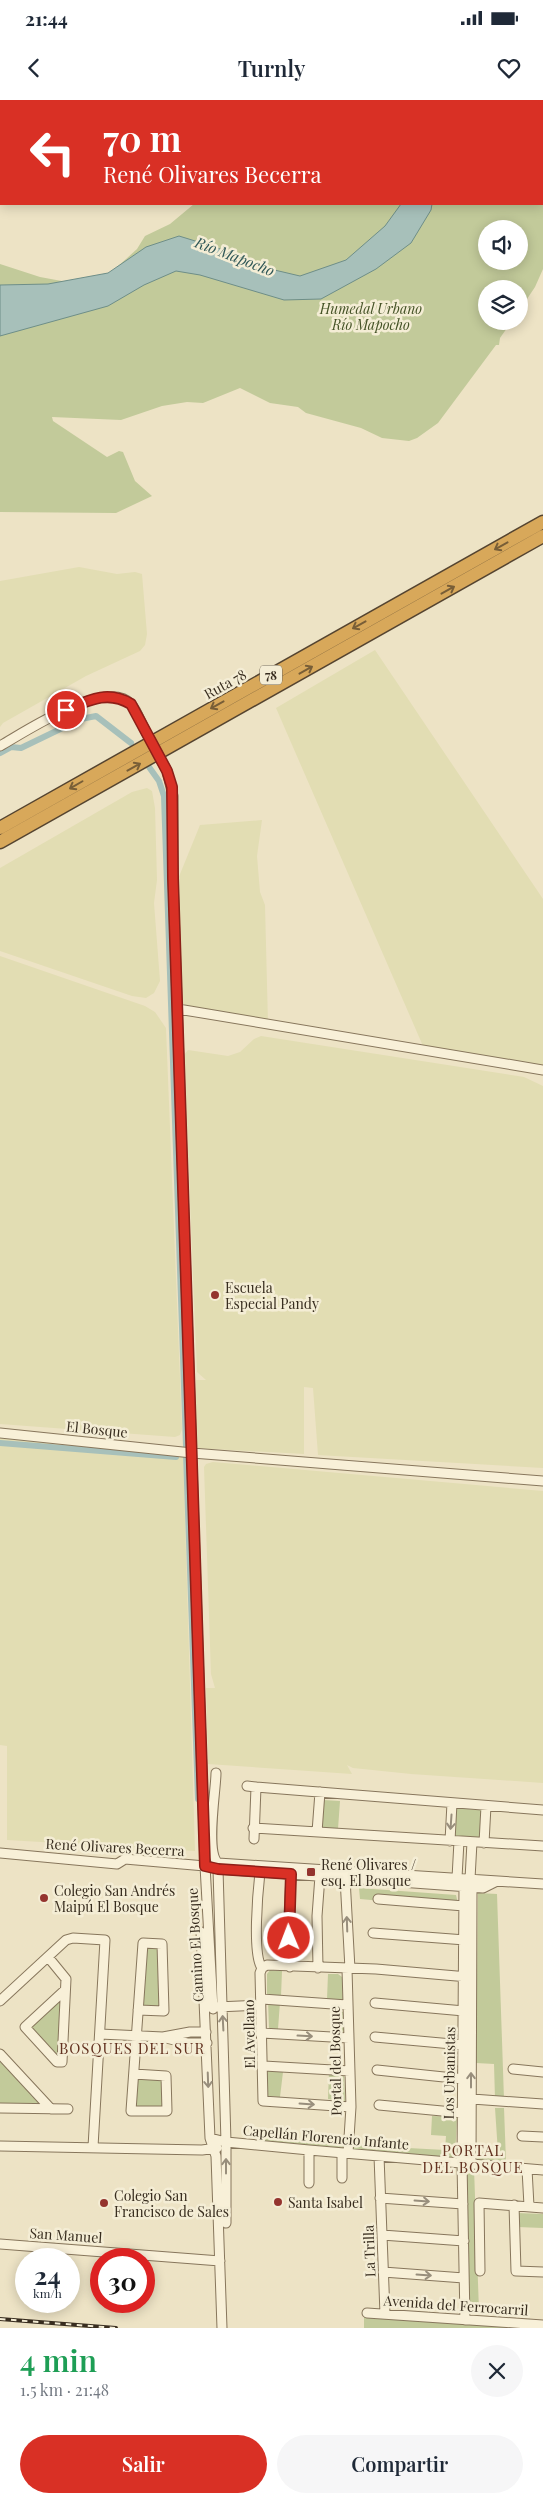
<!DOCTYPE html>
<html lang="es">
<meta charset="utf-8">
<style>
:root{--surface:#fff;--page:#f6f6f7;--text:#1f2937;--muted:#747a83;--accent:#d93025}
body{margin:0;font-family:"Playfair Display",serif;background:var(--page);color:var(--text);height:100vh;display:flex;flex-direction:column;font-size:19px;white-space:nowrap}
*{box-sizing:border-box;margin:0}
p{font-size:16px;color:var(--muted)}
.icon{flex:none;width:28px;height:28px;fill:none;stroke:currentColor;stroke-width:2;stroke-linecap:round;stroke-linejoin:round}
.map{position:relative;height:2228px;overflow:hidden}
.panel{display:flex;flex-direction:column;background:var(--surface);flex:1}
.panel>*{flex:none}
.top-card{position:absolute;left:0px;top:0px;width:544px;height:105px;box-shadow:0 2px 12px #0003;background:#d93025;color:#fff;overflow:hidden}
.controls{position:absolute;left:478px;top:120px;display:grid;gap:10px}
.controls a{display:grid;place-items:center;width:50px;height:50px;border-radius:50%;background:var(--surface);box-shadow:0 2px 12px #0003;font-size:25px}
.speed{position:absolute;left:15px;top:2148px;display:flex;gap:10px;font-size:25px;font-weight:700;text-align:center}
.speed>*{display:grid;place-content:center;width:65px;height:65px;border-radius:50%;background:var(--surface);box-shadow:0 2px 12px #0003;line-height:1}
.speed small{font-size:12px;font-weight:400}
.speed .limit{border:8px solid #d22;background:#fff;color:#111}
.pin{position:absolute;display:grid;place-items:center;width:42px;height:42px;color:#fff;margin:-21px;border:2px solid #fff;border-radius:50%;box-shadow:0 1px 5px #0007}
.me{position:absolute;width:55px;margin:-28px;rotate:359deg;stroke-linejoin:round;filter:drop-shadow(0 0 4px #0008)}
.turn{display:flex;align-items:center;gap:18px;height:105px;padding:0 20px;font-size:22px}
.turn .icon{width:65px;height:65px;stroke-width:2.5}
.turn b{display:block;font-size:35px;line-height:42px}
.round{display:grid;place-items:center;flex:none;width:52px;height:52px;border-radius:26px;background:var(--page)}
.head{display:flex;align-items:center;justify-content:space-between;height:85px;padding:0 20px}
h1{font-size:30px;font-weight:600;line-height:38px;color:#1e9e55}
.cta{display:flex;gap:10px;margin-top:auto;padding:10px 20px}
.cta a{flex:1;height:58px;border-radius:30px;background:var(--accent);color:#fff;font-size:20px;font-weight:600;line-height:58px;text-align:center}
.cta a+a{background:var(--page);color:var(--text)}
.status{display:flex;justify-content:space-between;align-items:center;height:35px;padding:0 25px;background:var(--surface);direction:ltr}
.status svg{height:14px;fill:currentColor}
header{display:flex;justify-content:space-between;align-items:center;height:65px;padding:0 20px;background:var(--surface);font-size:22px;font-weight:600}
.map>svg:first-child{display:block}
</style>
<div class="status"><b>21:44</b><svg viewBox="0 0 49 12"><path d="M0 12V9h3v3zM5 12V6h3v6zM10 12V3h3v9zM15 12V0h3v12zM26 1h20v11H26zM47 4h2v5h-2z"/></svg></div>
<header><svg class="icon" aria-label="back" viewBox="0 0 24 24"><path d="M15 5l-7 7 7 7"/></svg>Turnly<svg class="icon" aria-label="heart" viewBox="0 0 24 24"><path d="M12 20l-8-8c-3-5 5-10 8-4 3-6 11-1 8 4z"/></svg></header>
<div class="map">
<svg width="543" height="2228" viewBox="0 0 543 2228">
<rect width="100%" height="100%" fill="#ede3c5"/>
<path fill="#e2ddb3" d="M79 467 117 474 135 472 142 474 147 534 145 545 140 551 86 576 3 623 0 627V481Z
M375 550 543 799V967L423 946 276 608Z
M147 688 152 691 155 708 157 780 154 803 160 881 154 893 146 898 132 896 0 851V768L132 692Z
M262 720 257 756 260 792 265 805 268 923 187 906 180 902 178 779 200 725Z
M0 856 145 906 155 912 166 928 182 1329 180 1335 175 1337 0 1324Z
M261 936 524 977 543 986V1368L318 1355 313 1288 304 1287V1354L194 1348 196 1280H206L197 1272 184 955 188 950 228 956 240 952 254 939Z
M0 1335 183 1354 195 1751 7 1740V1646L0 1645Z
M213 1362 543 1391V1683L411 1674 353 1668 347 1665 352 1674 208 1664 206 1588H215L211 1574 204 1367 206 1364Z"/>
<path fill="#c2ca9a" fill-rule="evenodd" d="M431 0H543V169L535 187 519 211V189H486V221H512L500 238 499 245H496L438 323 417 338 409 341 382 338 361 328 306 313 298 307 270 303 240 288 203 303 187 302 162 306 121 320 52 317 53 321 107 357 119 351 123 352 135 381 152 396 116 413 0 412V164L40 177 67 182 104 179 137 149 145 136 170 124 194 104H542V1H430ZM486 129H519V161H486Z
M323 1700 340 1701 338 1729 321 1728Z
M454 1708 482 1710 480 1738 453 1736Z
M359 1788 456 1795 459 1808 360 1799Z
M478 1793 497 1794 504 1999H495L494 1964 476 1963Z
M146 1846 159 1847 160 1909 141 1908Z
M270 1870 282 1871 281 1896 267 1895V1874Z
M328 1874H338L342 1877 343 1900 327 1899Z
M62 1898 58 1961 28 1928Z
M268 1901 280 1902 278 1929 269 1928Z
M333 1912H344L346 1934 330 1933Z
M0 1959 45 2006 0 2005Z
M267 1971 283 1972 280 1997 268 1996Z
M329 1972 344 1973 345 2001 328 1999Z
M136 1979H164V2008H135Z
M495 2008H504L506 2062 478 2061 475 2058V2052L498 2053Z
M432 2016 457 2017 455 2058 353 2052V2045L445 2050 446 2036 431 2035Z
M259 2035 344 2043 343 2051 258 2044Z
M465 2067 474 2068 479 2211 469 2210Z
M518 2113 543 2114V2128L517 2127Z
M364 2216 542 2228H364Z"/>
<path fill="#a7c0ba" stroke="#6e8e88" d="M401 104H432L431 110 411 143 376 169 321 199 284 200 200 175 176 171 144 185 108 206 0 236V185L48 184 108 173 146 147 179 136 218 148 249 164 300 176 346 160 385 126Z"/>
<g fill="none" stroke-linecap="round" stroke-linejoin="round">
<path stroke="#a7c0ba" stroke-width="6" d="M542 30H543
M0 653 11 647 21 648 81 619 96 616 131 643
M149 667 159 681 164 696 186 1346
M0 1343 176 1357
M186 1355 198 1699"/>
<defs>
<path id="minor" d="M0 646C25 632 107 577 131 604 137 611 141 623 146 632
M167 671 173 696V778L205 1766 213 1909
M178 909 543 970
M0 1333 192 1353 543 1381
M216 1673C216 1690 205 1752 218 1763L543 1784
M247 1686 256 1687 254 1739
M256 1687 543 1710
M253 1728 543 1746
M317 1732 320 1692
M450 1741 452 1703
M484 1743 486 1706
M0 1753 117 1764 125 1759 205 1766 218 1769 483 1788 497 1781
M218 1769 226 2042V2123
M260 1772C258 1790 252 1855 262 1868
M345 1778 350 1869
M457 1778 459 1741
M470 1779 472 1742
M464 1787 462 2063 465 2220
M378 1799 464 1806
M201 1832 210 2038 216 2056 222 2228
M373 1833 465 1840
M48 1857 66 1879 62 1962H57L25 1927 65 1890
M290 1867 289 1821 291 1774
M262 1868 260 1873 263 2001 351 2007
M262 1868 267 1865 376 1869 468 1877
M318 1868 317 1816 320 1776
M347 1869 351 2007 348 2053
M262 1899 347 1905
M0 1901 66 1840 73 1838 105 1840 93 2047
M375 1903 464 1911
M217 1907 260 1905
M262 1933 349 1938
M100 1934 163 1937 190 1932H206
M375 1937 463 1945
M166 1938 187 1943H207
M0 1954 51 2009
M264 1966 350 1971
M513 1969 543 1972
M377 1970 463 1979
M134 1974 166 1976 167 2011H131L143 1843 162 1844 164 1911 138 1910
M472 1999 543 2004
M379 2005 463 2013
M0 2008 68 2009
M522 2036 543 2037
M210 2038 226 2042 309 2050 543 2070
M0 2046 202 2050 217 2048
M342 2053V2078
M379 2056 385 2214
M471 2064 472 1787
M527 2069 529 2106
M309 2083V2050
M380 2098 463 2104
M514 2105 516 2171 543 2172
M382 2135 464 2141
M0 2144 220 2161
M480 2171 479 2103 543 2108
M383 2172 464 2178
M367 2213 543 2225"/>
<path id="highway" d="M0 728 543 422
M0 742 543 436"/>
</defs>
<use href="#minor" stroke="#87765c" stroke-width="11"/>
<use href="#highway" stroke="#554430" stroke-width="15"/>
<use href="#minor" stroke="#f8f0d8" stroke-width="9"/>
<use href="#highway" stroke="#d8a85a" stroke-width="12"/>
<defs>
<path id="rail" d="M0 2219 116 2228"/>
</defs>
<use href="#rail" stroke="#382d1f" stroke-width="4"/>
<use href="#rail" stroke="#f4edd5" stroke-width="2" stroke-dasharray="5.5" stroke-linecap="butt"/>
<defs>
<path id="minor-bridge" d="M146 632 167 671"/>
</defs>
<use href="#minor-bridge" stroke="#87765c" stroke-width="11" stroke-linecap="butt"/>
<use href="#minor-bridge" stroke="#f8f0d8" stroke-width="9"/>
</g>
<defs><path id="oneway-shaft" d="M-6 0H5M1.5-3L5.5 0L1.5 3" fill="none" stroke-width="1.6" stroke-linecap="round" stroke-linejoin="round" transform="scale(1.25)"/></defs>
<g stroke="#785e37">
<use href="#oneway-shaft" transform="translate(501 446) rotate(151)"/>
<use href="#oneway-shaft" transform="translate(448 490) rotate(-29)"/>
<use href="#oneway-shaft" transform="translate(359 525) rotate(151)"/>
<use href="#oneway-shaft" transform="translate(306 570) rotate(-29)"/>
<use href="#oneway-shaft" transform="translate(217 605) rotate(151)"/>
<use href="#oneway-shaft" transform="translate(134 667) rotate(-29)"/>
<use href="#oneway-shaft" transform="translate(76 685) rotate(150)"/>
</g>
<g stroke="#988e7c">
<use href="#oneway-shaft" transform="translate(451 1722) rotate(94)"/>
<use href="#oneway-shaft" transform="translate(347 1824) rotate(-92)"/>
<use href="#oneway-shaft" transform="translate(223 1923) rotate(-93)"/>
<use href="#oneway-shaft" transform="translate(305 1936) rotate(3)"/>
<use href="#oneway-shaft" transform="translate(208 1980) rotate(88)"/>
<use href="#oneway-shaft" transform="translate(471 1980) rotate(-90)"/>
<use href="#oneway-shaft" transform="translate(307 2004) rotate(4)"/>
<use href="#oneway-shaft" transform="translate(226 2066) rotate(-90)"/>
<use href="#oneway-shaft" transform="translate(422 2101) rotate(4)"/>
<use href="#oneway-shaft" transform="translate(424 2175) rotate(4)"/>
</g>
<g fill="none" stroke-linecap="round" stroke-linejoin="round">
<defs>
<path id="route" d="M66 610C89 600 108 590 131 604L167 671 172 687 173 778 205 1766 218 1769 291 1774 289 1838"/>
</defs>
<use href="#route" stroke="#8d1f18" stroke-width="12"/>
<use href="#route" stroke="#d93025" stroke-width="9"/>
</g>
<g fill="#94342e" stroke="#f4edd5" stroke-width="2">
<circle cx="215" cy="1195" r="5"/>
<rect x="306" y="1767" width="10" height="10" rx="2.5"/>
<circle cx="44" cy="1798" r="5"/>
<circle cx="278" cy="2102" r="5"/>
<circle cx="104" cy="2103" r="5"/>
</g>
<g text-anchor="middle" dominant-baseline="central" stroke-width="5" stroke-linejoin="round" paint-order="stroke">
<rect fill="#f4edd5" stroke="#706756" stroke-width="1" x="260" y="565.5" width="22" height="19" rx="4"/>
<g font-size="12" font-weight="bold" fill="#382d1f">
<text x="271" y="575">78</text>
</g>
<g font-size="14" font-style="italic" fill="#455327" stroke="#f4edd5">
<text x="371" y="208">Humedal Urbano<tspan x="371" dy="16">Río Mapocho</tspan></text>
</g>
<g font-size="14" fill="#382d1f" stroke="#f4edd5">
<text transform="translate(225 584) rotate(-29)">Ruta 78</text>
<text transform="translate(97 1329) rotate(6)">El Bosque</text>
<text transform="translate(115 1747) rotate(3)">René Olivares Becerra</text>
<text transform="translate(195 1845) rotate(-93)">Camino El Bosque</text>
<text transform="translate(249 1934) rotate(-91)">El Avellano</text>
<text transform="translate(335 1961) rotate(-91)">Portal del Bosque</text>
<text transform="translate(449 1973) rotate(-89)">Los Urbanistas</text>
<text transform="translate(326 2037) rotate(5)">Capellán Florencio Infante</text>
<text transform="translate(66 2135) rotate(4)">San Manuel</text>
<text transform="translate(369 2151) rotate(-92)">La Trilla</text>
<text transform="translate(456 2205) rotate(4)">Avenida del Ferrocarril</text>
</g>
<g font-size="14" fill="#382d1f" stroke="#f4edd5" text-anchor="start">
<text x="225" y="1187">Escuela<tspan x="225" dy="16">Especial Pandy</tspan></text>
<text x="321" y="1764">René Olivares /<tspan x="321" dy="16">esq. El Bosque</tspan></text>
<text x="54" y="1790">Colegio San Andrés<tspan x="54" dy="16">Maipú El Bosque</tspan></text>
<text x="114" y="2095">Colegio San<tspan x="114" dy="16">Francisco de Sales</tspan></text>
<text x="288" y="2102">Santa Isabel</text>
</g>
<g font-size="15" font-style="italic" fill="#2f5757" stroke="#f4edd5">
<text transform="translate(235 156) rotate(21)">Río Mapocho</text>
</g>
<g font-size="15" letter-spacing="1" fill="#633220" stroke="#f4edd5">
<text x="132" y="1948">BOSQUES DEL SUR</text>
<text x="473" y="2050">PORTAL<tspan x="473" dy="17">DEL BOSQUE</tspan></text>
</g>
</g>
</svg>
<div class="controls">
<a><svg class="icon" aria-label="sound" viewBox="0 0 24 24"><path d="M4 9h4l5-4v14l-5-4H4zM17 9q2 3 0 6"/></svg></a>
<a><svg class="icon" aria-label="layers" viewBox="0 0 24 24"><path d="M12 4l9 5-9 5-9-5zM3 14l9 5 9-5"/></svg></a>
</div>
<div class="speed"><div>24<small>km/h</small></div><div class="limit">30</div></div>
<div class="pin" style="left:66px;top:610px;background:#d93025"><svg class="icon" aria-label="arrive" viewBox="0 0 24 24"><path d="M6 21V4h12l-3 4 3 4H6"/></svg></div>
<svg class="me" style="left:289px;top:1838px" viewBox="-20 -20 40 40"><circle r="17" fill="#d93025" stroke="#fff" stroke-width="3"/><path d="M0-11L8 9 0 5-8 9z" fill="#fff"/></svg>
<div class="top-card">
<div class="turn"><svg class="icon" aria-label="left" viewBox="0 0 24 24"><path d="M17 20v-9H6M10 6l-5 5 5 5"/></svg><div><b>70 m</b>René Olivares Becerra</div></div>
</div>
</div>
<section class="panel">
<div class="head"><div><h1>4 min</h1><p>1.5 km · 21:48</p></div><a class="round"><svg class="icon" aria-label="close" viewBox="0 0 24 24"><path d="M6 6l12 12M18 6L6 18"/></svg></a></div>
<div class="cta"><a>Salir</a><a>Compartir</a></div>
</section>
